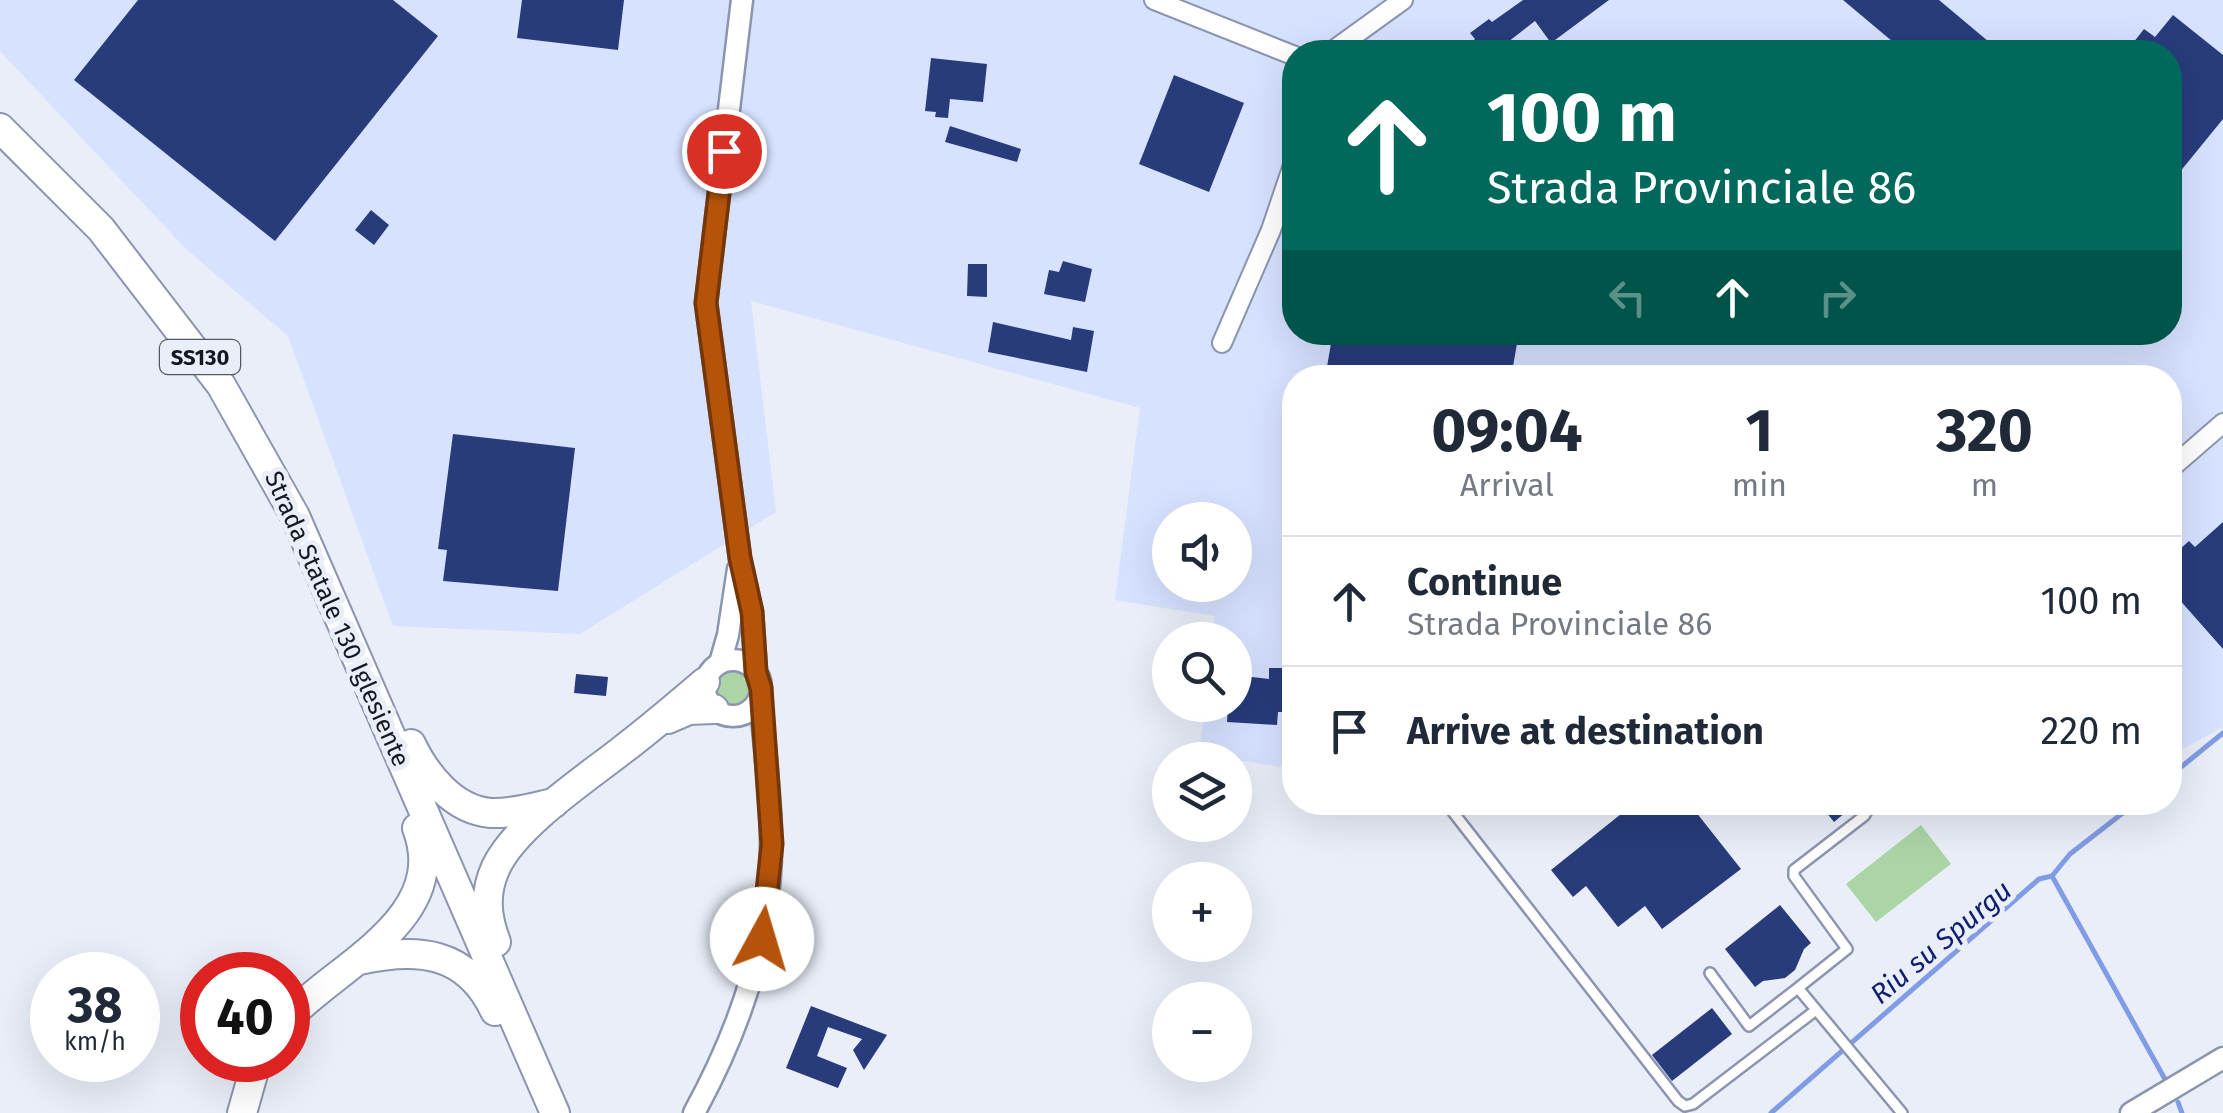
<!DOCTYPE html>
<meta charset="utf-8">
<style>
:root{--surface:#fff;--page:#f6f6f7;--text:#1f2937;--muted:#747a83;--line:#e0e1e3}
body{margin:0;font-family:"Fira Sans",sans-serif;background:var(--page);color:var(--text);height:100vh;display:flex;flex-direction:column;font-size:38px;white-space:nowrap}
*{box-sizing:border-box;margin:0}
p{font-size:32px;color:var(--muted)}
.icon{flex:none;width:55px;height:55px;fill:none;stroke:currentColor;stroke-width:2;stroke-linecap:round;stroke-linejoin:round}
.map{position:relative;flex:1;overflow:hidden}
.drawer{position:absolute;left:1282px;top:365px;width:900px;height:450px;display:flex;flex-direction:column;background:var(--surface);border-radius:40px;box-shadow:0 10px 40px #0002}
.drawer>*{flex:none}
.top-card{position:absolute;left:1282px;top:40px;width:900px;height:305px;border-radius:40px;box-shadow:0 10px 40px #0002;background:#00695c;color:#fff;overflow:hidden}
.controls{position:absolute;left:1152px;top:502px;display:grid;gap:20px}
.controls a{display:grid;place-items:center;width:100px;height:100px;border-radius:50%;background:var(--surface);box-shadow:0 10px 40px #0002;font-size:50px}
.speed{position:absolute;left:30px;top:952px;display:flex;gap:20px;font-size:50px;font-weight:700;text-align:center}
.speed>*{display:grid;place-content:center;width:130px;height:130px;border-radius:50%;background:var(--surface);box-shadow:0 10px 40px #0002;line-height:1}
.speed small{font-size:25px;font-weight:400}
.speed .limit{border:15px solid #d22;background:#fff;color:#111}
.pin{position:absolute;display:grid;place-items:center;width:85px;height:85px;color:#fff;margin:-42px;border:5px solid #fff;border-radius:50%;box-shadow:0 2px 10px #0007}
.me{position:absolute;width:110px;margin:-55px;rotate:6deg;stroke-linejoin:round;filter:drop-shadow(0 0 8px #0008)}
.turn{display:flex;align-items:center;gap:35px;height:210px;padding:0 40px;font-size:45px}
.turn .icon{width:130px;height:130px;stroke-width:2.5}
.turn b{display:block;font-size:70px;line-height:85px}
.lanes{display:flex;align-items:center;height:95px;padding:0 40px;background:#0003;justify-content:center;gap:50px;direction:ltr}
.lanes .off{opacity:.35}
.eta{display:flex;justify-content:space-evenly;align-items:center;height:170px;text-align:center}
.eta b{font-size:60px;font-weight:700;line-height:70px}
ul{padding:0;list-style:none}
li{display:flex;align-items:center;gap:30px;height:130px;padding:0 40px;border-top:2px solid var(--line)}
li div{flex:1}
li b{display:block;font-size:38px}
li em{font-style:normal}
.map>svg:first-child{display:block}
</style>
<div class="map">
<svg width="2223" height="1113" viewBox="0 0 2223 1113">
<rect width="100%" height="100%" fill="#e9eef9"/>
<path fill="#d7e2ff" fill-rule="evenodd" d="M0 0H2223V727L2170 756V378H1295V769L1199 754 1205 705H1235V640H1213L1215 616 1115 600 1140 408 751 301 776 512 580 634 393 626 288 336 185 248 0 51ZM1295 52H2170V332H1295ZM1170 520H1235V585H1170Z"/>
<path fill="#acd5a5" d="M711 688a22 22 0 1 1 44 0a22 22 0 1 1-44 0Z
M1921 825 1951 864 1876 922 1846 884Z"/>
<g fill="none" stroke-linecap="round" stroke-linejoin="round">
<path stroke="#809ce4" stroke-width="5" d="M2170 776 2223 733
M2052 876 2166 1081
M2178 1102 2182 1113
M1771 1113 2039 879 2052 876 2070 854 2137 802"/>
</g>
<path fill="#283c7c" d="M138 0H393L438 36 275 241 74 80Z
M522 0H624L618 50 517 38Z
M1523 0H1609L1551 43 1535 21 1495 52H1480L1471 42 1475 39 1470 33 1489 19 1492 22Z
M1843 0H1939L2001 52H1905Z
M2173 15 2223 55V119L2170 184V52H2126L2144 29 2155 37Z
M931 58 987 64 983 102 950 99 948 118 935 117 936 112 925 111Z
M1174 75 1244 103 1209 192 1139 164Z
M950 126 1021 149 1017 162 945 142Z
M371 210 389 225 374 245 355 230Z
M1063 261 1092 269 1085 302 1044 294 1049 270 1059 272Z
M968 264H987V297L967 296Z
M993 322 1071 340 1073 327 1094 331 1087 372 988 352Z
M1333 332H1519L1511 378H1325Z
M453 434 575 448 558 591 443 581 447 550 438 549Z
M2223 522V649L2170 589V558L2189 541 2195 547Z
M1269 668H1295V712H1278L1277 725 1227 722 1228 705H1235V675L1269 679Z
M576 674 608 677 606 696 574 693Z
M1636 802H1688L1741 869 1662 929 1645 906 1618 927 1586 886 1573 897 1551 870Z
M1818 802H1858L1834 822Z
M1780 905 1811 943 1804 949 1795 970 1785 978 1763 981 1755 987 1725 949Z
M811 1006 887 1035 864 1070 853 1050 862 1039 828 1027 817 1056 847 1068 838 1088 786 1068Z
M1712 1008 1732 1034 1672 1081 1652 1055Z"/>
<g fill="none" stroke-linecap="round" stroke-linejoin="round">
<defs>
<path id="service" d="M1451 802 1453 812 1678 1101 1685 1106 1693 1104 1816 1010
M1868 802 1869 808 1864 816 1794 870V876L1847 949 1798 988 1902 1113
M1710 973 1749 1026 1798 988"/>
<path id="minor" d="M1154 0 1295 56
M1331 52 1403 0
M1222 343 1271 230 1295 159
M2170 469 2223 423"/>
<path id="tertiary" d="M742 0 706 303 740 558 752 612 756 672
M705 688a28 28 0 1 1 56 0a28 28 0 1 1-56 0Z
M720 663 728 635 738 569
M694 1113C740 1029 772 938 771 842 771 793 764 744 760 696
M2131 1113 2223 1058"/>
<path id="trunk" d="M0 128 101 229 221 385 295 516 555 1113
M668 719 689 710 714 709
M411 744C426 775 453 810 491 813 512 814 534 807 554 803
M496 942C486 916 484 893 496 867 516 825 584 780 621 751 650 729 677 706 705 682
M359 960C418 947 467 951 495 1011
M288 1018C338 965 451 918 417 828
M242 1113 257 1060"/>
</defs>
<use href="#service" stroke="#8b95b0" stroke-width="14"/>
<use href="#minor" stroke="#8b95b0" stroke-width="22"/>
<use href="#tertiary" stroke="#8b95b0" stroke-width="25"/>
<use href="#trunk" stroke="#8b95b0" stroke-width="32"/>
<use href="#service" stroke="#fff" stroke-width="9"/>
<use href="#minor" stroke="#fff" stroke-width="18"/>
<use href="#tertiary" stroke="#fff" stroke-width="20"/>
<use href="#trunk" stroke="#fff" stroke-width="28"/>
</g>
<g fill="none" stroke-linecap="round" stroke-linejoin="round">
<defs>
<path id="route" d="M724 151 706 303 740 558 752 612 756 672 761 688 772 844 762 939"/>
</defs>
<use href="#route" stroke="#753606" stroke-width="25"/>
<use href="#route" stroke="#b45309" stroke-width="18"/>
</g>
<g text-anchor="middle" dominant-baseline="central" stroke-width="10" stroke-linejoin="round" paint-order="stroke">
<rect fill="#e9eef9" stroke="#545862" stroke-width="2.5" x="160" y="340" width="80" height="34" rx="8"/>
<g font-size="22" font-weight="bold" fill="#141822">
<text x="200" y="357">SS130</text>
</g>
<g font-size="25" fill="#141822" stroke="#e9eef9">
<text transform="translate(337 619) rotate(66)">Strada Statale 130 Iglesiente</text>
</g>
<g font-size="28" font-style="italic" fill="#0f1d6f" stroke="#e9eef9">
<text transform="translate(1941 942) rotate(-40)">Riu su Spurgu</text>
</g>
</g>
</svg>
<div class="controls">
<a><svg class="icon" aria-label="sound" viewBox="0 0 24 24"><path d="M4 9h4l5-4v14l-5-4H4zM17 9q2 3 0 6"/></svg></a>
<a><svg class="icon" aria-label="search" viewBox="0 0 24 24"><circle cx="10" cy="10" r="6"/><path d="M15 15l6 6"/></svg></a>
<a><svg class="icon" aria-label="layers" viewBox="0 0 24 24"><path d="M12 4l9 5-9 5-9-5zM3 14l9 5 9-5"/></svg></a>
<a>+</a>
<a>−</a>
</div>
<div class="speed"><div>38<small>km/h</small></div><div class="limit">40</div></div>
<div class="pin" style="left:724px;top:151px;background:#d93025"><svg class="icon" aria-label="arrive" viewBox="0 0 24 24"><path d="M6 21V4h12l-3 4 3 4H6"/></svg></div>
<svg class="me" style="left:762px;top:939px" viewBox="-20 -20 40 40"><circle r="19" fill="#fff"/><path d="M0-13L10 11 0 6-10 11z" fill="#b45309"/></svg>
<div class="top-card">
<div class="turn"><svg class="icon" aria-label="ahead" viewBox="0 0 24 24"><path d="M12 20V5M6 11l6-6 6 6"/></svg><div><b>100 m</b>Strada Provinciale 86</div></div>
<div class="lanes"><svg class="icon off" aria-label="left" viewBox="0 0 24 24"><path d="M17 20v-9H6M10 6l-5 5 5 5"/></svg><svg class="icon" aria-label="ahead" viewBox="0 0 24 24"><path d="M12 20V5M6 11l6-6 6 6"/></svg><svg class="icon off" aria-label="right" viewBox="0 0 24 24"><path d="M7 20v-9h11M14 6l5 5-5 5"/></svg></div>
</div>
<section class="drawer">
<div class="eta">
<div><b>09:04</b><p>Arrival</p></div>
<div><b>1</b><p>min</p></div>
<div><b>320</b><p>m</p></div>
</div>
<ul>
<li><svg class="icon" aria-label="ahead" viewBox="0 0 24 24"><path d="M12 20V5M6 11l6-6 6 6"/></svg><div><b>Continue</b><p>Strada Provinciale 86</p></div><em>100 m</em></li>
<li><svg class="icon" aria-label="arrive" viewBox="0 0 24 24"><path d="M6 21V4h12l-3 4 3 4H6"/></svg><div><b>Arrive at destination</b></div><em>220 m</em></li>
</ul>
</section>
</div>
